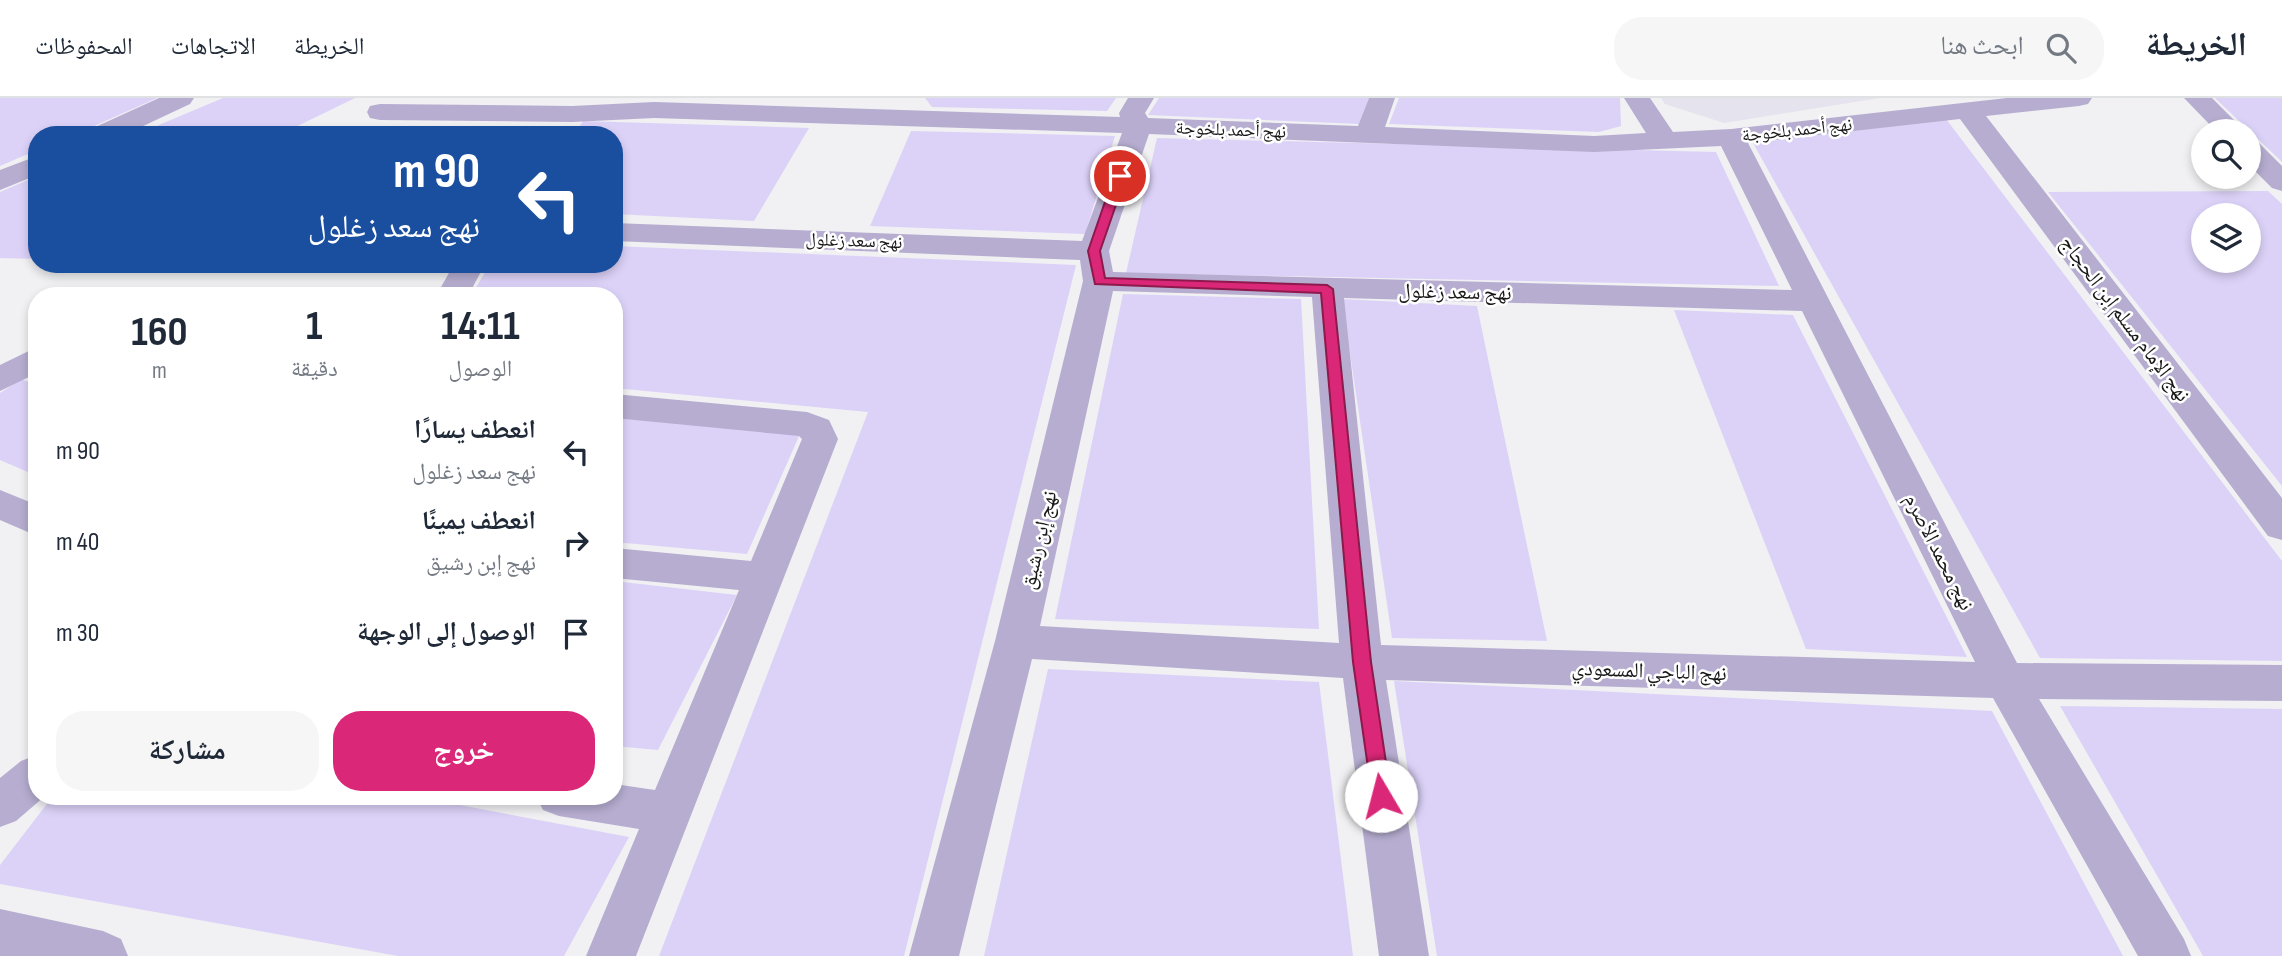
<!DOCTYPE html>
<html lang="ar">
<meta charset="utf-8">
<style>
:root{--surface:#fff;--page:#f6f6f7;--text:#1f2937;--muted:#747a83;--line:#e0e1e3;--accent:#db2777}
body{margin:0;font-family:"Sofia Sans Condensed","Noto Naskh Arabic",sans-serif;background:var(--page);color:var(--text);direction:rtl;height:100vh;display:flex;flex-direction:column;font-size:26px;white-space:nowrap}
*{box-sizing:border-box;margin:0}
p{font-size:23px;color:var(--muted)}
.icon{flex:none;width:38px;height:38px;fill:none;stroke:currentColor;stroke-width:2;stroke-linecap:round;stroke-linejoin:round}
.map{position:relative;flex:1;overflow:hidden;direction:ltr}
.panel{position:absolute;left:28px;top:189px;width:595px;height:518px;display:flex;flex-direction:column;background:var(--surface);border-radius:28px;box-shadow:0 4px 10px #0003;direction:rtl}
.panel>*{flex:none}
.banner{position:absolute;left:28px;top:28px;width:595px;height:147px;border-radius:28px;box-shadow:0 4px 10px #0003;direction:rtl;background:#1a4fa0;color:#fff;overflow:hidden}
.tools{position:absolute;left:2191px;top:21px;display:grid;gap:14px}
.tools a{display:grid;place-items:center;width:70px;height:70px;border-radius:50%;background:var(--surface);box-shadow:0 4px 10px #0003;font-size:35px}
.pin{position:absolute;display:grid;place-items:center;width:60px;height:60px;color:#fff;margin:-30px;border:4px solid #fff;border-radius:50%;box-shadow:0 2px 7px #0007}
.me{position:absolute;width:77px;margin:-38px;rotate:352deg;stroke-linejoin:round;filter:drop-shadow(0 0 5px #0008)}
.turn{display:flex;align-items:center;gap:24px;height:147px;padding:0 28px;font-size:32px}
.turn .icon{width:91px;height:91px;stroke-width:2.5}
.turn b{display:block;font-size:49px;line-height:60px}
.eta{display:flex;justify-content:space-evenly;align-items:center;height:119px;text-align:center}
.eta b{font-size:42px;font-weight:700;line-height:49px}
.primary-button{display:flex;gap:14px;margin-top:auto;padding:14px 28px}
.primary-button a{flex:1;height:80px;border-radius:28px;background:var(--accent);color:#fff;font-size:28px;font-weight:700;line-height:80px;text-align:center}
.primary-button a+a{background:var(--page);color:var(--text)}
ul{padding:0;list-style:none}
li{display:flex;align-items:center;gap:21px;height:91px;padding:0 28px}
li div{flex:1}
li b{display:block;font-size:26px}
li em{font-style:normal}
header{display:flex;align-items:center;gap:42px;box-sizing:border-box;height:98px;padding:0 35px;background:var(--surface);border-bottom:2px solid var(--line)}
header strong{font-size:33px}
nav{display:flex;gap:38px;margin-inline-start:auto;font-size:24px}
.search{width:490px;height:63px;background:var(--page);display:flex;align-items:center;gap:18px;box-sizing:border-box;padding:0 24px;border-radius:28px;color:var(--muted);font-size:26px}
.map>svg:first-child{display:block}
</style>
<header>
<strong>الخريطة</strong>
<div class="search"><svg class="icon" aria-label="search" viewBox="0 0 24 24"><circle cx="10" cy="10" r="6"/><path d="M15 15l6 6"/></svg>ابحث هنا</div>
<nav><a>الخريطة</a><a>الاتجاهات</a><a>المحفوظات</a></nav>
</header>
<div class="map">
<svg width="2282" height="858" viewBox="0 0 2282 858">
<rect width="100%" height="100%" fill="#f1f0f3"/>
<path fill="#e5e3ed" d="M1661 0H1880L1724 25 1665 6Z"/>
<path fill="#dcd2f8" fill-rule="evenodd" d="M0 0H157L74 37H37V52L0 68Z
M223 0H355L279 37H135Z
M925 0H1116L1107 13 932 9Z
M1159 0H1369L1359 26 1148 17Z
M1399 0H1620L1621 28 1599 34 1389 26Z
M2215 0H2282V64Z
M1946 21 2282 463V563L2040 560 1753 45Z
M583 23 809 30 754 123 614 116V37H574Z
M911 33 1115 38 1085 136 870 128Z
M1157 40 1716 54 1779 188 1126 175Z
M37 78V161L0 160V94Z
M2268 93 2282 106V388L2048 94ZM2203 117H2249V163H2203Z
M614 148 1076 167 904 858H659L868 314 614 290V198H471L490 166H614Z
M1123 196 1301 201 1319 531 1055 521Z
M1342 201 1477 208 1547 543 1392 540Z
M1674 212 1793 217 1967 559 1806 551Z
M21 281 37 288V378L0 362V295Z
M614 317 800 336 747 456 614 444Z
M614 483 737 497 658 652 614 648Z
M1048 571 1319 584 1353 858H984Z
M1394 583 1992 613 2123 858H1437Z
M2060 608 2282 611V858H2203Z
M53 698H392L449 705 629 739 564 858H398L0 786V767Z"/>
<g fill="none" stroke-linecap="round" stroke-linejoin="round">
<path fill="#b6add0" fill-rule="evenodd" d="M159 0H194L190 6 124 37H87L91 31Z
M1128 0H1154L1145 15 1148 20 1358 28 1369 0H1395L1385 29 1594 38 1646 35 1624 0H1650L1673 34 1731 31 2007 0H2092L2088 6 2079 8 1986 18 2282 400V442L2268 438 1960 21 1748 45 2017 565 2282 567V603L2039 601 2184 841 2191 858H2138L1993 600 1386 582 1429 858H1379L1343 580 1032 561 959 858H909L995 543 1083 183 1080 162 614 143V125L1082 143 1122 35 654 20 572 24 380 22 370 20 367 14 370 8 380 6 572 8 654 4 1120 19 1119 15ZM1149 36 1594 54 1721 48 1792 192 1113 174 1109 153ZM1113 193 1312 199 1339 545 1040 528ZM1344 200 1802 213 1975 564 1381 547Z
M2184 0H2212L2245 33H2216Z
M2249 43 2259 45 2282 68V93L2272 90 2249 67Z
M37 58V77L0 92V72Z
M454 166H485L468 198H436Z
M37 249V275L0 293V267Z
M614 296 807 314 829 322 838 341 636 858H586L639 731 559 718 543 712 536 698H614V686L655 692 739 492 614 480V450L751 463 802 341 799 338 614 320Z
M0 392 37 407V438L0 422Z
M37 657V698H45L16 723 0 729V680L21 663Z
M0 811 103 833 121 841 128 858H0Z"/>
</g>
<path fill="#db2777" stroke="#8e194d" stroke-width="2" d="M1120 74 1126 78 1100 153 1105 180 1327 187 1333 191 1371 564 1391 698 1388 704 1381 706 1374 704 1372 698 1353 564 1321 195 1095 186 1088 153 1114 78Z"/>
<g text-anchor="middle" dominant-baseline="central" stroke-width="5" stroke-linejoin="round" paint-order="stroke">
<g font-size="18" fill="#181819" stroke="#fff">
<text transform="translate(1231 32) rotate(2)">نهج أحمد بلخوجة</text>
<text transform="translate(1797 32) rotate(-6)">نهج أحمد بلخوجة</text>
<text transform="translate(854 143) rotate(2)">نهج سعد زغلول</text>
</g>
<g font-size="21" fill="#181819" stroke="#fff">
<text transform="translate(1455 194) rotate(1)">نهج سعد زغلول</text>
<text transform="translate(2125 221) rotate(53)">نهج اﻹمام مسلم إبن الحجاج</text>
<text transform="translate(1039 442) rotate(-77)">نهج إبن رشيق</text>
<text transform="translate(1939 454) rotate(63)">نهج محمد الأصرم</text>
<text transform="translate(1649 573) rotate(2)">نهج الباجي المسعودي</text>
</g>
</g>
</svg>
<div class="tools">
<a><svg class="icon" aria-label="search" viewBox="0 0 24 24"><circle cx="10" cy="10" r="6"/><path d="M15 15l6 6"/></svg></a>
<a><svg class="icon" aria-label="layers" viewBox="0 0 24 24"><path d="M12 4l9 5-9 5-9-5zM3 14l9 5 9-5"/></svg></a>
</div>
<div class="pin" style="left:1120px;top:78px;background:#d93025"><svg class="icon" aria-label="arrive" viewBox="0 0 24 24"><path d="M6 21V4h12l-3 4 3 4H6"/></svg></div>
<svg class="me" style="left:1381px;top:698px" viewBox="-20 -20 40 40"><circle r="19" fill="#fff"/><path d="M0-13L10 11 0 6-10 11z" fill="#db2777"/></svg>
<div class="banner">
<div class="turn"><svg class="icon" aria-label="left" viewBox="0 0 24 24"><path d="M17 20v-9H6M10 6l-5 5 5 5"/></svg><div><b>90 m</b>نهج سعد زغلول</div></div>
</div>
<section class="panel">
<div class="eta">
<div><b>14:11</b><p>الوصول</p></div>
<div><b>1</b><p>دقيقة</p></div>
<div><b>160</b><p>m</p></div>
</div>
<ul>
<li><svg class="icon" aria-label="left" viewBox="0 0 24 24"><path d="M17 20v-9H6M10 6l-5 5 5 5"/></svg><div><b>انعطف يسارًا</b><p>نهج سعد زغلول</p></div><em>90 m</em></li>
<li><svg class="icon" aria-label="right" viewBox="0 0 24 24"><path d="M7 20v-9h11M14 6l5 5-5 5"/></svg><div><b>انعطف يمينًا</b><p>نهج إبن رشيق</p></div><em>40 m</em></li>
<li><svg class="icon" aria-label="arrive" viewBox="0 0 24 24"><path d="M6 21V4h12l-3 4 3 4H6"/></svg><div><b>الوصول إلى الوجهة</b></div><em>30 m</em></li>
</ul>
<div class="primary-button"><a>خروج</a><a>مشاركة</a></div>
</section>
</div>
